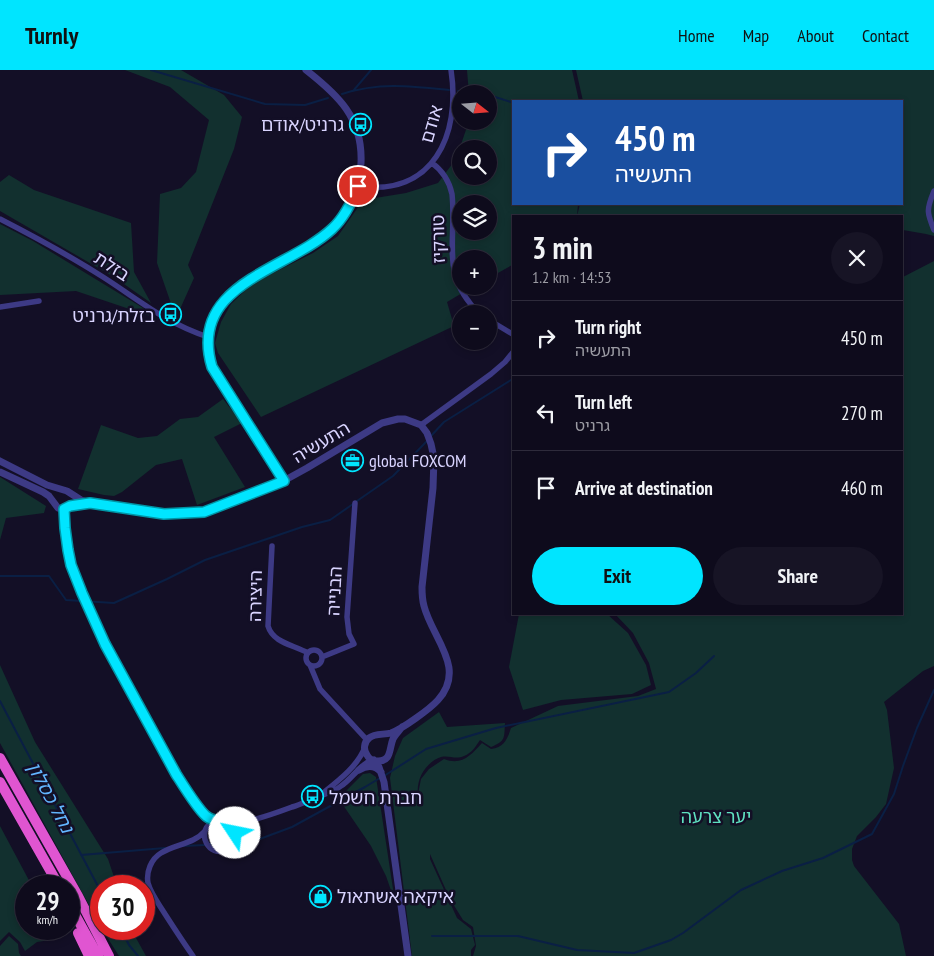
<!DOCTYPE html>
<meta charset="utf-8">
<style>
:root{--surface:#0e0b1c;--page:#171425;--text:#f1f3f6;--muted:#9b9ba3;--line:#2e2b3b;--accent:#00e5ff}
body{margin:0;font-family:"PT Sans Narrow","Noto Sans Hebrew",sans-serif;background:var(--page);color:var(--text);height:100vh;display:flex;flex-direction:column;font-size:19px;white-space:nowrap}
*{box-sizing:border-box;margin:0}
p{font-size:16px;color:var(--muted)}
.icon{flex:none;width:28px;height:28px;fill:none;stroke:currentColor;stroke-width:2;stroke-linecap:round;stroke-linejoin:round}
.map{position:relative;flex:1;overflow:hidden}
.drawer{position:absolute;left:512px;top:145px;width:391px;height:400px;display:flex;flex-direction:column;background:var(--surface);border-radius:0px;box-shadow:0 2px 8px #0003,0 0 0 1px var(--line)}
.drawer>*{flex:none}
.top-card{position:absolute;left:512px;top:30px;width:391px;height:105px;border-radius:0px;box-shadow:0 2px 8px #0003,0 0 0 1px var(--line);background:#1a4fa0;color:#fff;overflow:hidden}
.needle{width:32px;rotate:107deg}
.controls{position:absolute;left:452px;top:15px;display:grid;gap:10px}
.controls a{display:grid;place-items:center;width:45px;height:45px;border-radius:50%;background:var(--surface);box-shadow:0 2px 8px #0003,0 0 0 1px var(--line);font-size:25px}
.speed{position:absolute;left:15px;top:805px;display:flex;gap:10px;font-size:25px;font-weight:700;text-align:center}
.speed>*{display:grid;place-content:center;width:65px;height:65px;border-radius:50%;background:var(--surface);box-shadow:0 2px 8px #0003,0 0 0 1px var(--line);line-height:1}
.speed small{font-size:12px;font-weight:400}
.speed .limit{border:8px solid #d22;background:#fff;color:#111}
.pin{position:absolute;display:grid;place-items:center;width:42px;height:42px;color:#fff;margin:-21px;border:2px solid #fff;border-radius:50%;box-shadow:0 1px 5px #0007}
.me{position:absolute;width:55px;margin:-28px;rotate:304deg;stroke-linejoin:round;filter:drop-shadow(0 0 4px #0008)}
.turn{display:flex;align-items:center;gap:18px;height:105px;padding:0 20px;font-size:22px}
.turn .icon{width:65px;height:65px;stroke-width:2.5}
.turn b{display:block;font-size:35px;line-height:42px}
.round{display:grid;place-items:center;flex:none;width:52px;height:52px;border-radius:26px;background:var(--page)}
.summary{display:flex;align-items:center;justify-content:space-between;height:85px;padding:0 20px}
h1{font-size:30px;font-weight:700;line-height:38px}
.action{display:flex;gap:10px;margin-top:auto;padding:10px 20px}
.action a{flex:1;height:58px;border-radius:30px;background:var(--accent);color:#111;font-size:20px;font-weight:700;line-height:58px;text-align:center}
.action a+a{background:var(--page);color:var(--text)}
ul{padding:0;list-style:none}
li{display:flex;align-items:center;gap:15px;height:75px;padding:0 20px;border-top:1px solid var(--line)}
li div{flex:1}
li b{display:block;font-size:19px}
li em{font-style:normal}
header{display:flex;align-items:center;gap:30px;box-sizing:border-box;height:70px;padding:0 25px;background:var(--accent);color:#111}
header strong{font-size:24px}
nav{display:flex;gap:28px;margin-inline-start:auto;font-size:18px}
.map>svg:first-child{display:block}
</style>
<header>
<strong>Turnly</strong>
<nav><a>Home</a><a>Map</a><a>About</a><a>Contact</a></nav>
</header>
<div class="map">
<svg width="934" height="886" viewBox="0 0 934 886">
<rect width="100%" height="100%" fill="#130f26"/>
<path fill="#12302f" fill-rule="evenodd" d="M125 0H181L224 25 242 47 234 79 188 195 194 208 176 248 157 193 160 124 181 118 196 102 209 50 170 17Z
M467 0H572L579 31H514V134H578L577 146H514V194L489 208V189H461V216H474L447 232 454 256 261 347 218 283 215 273 221 252 231 234 253 213 313 183 338 166 363 130 406 123 438 113 456 89 469 51H489V24H469ZM461 79H489V106H461ZM461 134H489V161H461Z
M576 0H934V166L926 164 903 160 902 146H577L580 134H902V31H583Z
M9 105 34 120 131 153 134 202 151 233 114 207 0 141V112Z
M0 154 33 171 148 241 153 247 76 221 0 225Z
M934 191V596L923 601 884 632 887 640 894 698 886 734 876 747 857 766 852 779V790L854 796 899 854 906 886H473L476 876 473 857 463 850 450 829 430 784V789L457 848 471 859 475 875 471 880V886H412L390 708 395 686 403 668 439 642 447 657 505 653C504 668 506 671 491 677L480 670C476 676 472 683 464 686 456 690 449 685 441 687 426 692 416 709 418 724L421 709 429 699 444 689C462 696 471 685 482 673L491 679C504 677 507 670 511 658L558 636 638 626 656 619 649 593 633 563 615 544H902L903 207Z
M223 329 242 353 214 367 245 417 197 435 182 389 156 395 122 422 114 426 104 425 78 419 101 355 138 368 157 366 180 349 198 347Z
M0 407 46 436 44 443 6 448 0 470Z
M519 544H607L628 563 646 595 651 615 632 624 561 630 523 640 509 597Z
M0 595 35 672 108 789 117 816H101V857L0 673Z
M370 703 376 707 395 832 386 806 371 776 343 735 342 725 363 704Z
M0 756 32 816H26V859H55L57 863 50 870 37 872 25 881 20 872 9 862 0 871Z
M102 859H131L146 886H119Z
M9 866 18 874 19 883 21 886H0V876Z"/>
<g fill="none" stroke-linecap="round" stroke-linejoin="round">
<path stroke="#0a1f44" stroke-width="2" d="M151 0 265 34 305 35 328 28
M353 21 371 0
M458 21 480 24
M342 24C379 12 411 16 449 20
M489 25 514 33
M430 367 444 352 511 310 514 309
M357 431 393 406 427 371
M0 506H49L66 530 114 533 167 509 205 490 302 457 330 450 353 434
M0 631 101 822
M384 706 426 679 496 658 669 622 696 603 714 586
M210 774 257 770 292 757 365 717 380 708
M182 776 205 775
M81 785 165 778
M121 859 129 875 138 886
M432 866H518L577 880 634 883 671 870 683 863 741 820 782 801 823 788 872 764 894 724 903 696 917 658 934 620"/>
<path stroke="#3d3a85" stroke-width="5.5" d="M432 93C443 101 449 110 452 124 457 172 439 206 480 244
M358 116C433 127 461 65 451 0
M934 121C926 140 927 143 934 160
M0 149C35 167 70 186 103 207 139 230 167 254 208 267
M0 237 39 231
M489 250 514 265
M421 355 491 304 505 292 514 281
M64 439C65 458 66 477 72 496 90 553 122 604 150 656 165 684 183 721 204 744 208 748 212 749 217 751
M272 476 268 556C273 573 294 575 308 583
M306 588a8 8 0 1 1 16 0a8 8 0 1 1-16 0Z
M322 587 354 574 349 564 347 547 355 433
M310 595 320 619 367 670
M323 723C338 711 358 696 365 677
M248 750C244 753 240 756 238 761 234 768 234 776 226 780 209 788 196 763 211 753 219 748 228 753 237 753 254 751 276 743 292 737 302 734 311 729 320 726 328 723 335 721 341 716 352 709 360 694 373 690
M193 886C183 872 174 858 165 844 159 834 151 824 148 813 146 802 151 789 161 783 175 774 194 774 205 761"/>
<path stroke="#3d3a85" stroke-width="7" d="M0 391 47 415 67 421 81 430 90 433 164 445 204 443 278 414 307 398 382 353 398 349H405L421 355 427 363 431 374 434 388 433 418 422 517C422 523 422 529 424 536 432 568 467 598 438 630 430 639 402 659 391 663 384 665 375 663 369 668 364 672 363 680 367 685 369 689 373 691 377 691 392 692 389 678 393 669 395 665 399 661 402 657
M0 402 43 422 49 426 58 438 64 439 70 436 86 433
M283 411C271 391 258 371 245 350 231 328 207 300 208 273 209 211 293 194 331 160 350 143 360 118 361 93 363 48 338 25 306 0
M374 690 379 697 384 712 408 886
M359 700C367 695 375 695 381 702"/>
<path stroke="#e055d1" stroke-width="10" d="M0 688 78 826 109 886
M0 712 59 816
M69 834 98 886
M78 863 89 886"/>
</g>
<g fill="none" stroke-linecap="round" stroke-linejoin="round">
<defs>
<path id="route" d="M235 763C229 746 217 755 206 746 197 738 183 715 176 704L105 574 82 523 71 495 68 480 65 458 64 439 70 436 90 433 164 444 204 442 284 411 212 297C187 214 288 200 332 159 345 147 352 132 358 116"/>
</defs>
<use href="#route" stroke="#0095a6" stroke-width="12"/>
<use href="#route" stroke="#00e5ff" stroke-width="9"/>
</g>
<defs>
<symbol id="bus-ring" viewBox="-11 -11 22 22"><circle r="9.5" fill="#130f26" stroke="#00e5ff" stroke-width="1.5"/><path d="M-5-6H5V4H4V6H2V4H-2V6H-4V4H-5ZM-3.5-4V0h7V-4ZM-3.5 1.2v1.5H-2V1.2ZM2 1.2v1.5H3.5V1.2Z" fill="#00e5ff"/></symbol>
<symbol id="office-ring" viewBox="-11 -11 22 22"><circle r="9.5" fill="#130f26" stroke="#00e5ff" stroke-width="1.5"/><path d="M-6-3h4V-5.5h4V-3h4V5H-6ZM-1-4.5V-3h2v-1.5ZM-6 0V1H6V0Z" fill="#00e5ff"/></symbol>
<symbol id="shop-ring" viewBox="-11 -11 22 22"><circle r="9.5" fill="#130f26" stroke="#00e5ff" stroke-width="1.5"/><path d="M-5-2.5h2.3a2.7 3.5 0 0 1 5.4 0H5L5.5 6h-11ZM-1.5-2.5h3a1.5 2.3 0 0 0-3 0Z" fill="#00e5ff"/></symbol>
</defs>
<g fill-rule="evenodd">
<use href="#bus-ring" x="348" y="42" width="25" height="25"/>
<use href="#bus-ring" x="158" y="232" width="25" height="25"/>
<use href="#office-ring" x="340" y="378" width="25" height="25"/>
<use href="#bus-ring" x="300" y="714" width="25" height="25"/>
<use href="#shop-ring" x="308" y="814" width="25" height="25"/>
</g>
<g text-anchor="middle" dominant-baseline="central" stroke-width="5" stroke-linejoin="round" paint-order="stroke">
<g font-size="18" fill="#d9d4ff" stroke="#130f26" text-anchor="start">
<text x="344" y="54" text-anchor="end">גרניט/אודם</text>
<text x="155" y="245" text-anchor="end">בזלת/גרניט</text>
<text x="369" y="390">global FOXCOM</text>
<text x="329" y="727">חברת חשמל</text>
<text x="337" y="826">איקאה אשתאול</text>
</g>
<g font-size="18" fill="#d9d4ff" stroke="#130f26">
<text transform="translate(431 54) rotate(-74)">אודם</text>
<text transform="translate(438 169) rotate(-91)">טורקיז</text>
<text transform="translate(112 196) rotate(33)">בזלת</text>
<text transform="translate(321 372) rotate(-31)">התעשיה</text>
<text transform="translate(334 521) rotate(-87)">הבנייה</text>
<text transform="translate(255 526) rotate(-89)">היצירה</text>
</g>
<g font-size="18" fill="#5fe0c0" stroke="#130f26">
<text x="716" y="746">יער צרעה</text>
</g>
<g font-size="19" font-style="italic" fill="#62b6ff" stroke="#130f26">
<text transform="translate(51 727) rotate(62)">נחל כסלון</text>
</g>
</g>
</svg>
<div class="controls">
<a><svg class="needle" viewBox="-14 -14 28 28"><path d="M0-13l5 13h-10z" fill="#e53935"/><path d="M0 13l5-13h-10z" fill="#9b9ba3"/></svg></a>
<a><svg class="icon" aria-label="search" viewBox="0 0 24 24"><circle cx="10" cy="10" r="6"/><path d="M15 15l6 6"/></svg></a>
<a><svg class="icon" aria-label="layers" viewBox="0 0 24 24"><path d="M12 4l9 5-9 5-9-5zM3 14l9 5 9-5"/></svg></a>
<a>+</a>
<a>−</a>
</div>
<div class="speed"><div>29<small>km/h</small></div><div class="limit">30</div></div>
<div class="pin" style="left:358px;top:116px;background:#d93025"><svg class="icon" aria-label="arrive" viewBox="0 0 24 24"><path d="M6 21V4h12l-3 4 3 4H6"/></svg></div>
<svg class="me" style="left:235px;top:763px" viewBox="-20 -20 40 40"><circle r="19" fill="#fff"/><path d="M0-13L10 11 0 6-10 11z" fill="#00e5ff"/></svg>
<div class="top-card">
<div class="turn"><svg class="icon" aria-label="right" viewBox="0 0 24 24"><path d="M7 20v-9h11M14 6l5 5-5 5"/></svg><div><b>450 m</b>התעשיה</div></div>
</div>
<section class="drawer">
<div class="summary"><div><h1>3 min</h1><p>1.2 km · 14:53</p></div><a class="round"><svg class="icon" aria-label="close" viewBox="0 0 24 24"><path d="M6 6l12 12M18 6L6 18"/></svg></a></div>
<ul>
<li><svg class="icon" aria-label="right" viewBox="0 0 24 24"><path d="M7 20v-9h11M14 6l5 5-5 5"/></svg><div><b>Turn right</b><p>התעשיה</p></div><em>450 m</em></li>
<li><svg class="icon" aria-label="left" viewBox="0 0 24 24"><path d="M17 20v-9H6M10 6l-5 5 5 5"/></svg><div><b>Turn left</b><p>גרניט</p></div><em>270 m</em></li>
<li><svg class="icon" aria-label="arrive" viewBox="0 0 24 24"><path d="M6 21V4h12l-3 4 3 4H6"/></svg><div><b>Arrive at destination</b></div><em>460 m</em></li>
</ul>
<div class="action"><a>Exit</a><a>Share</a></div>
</section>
</div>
